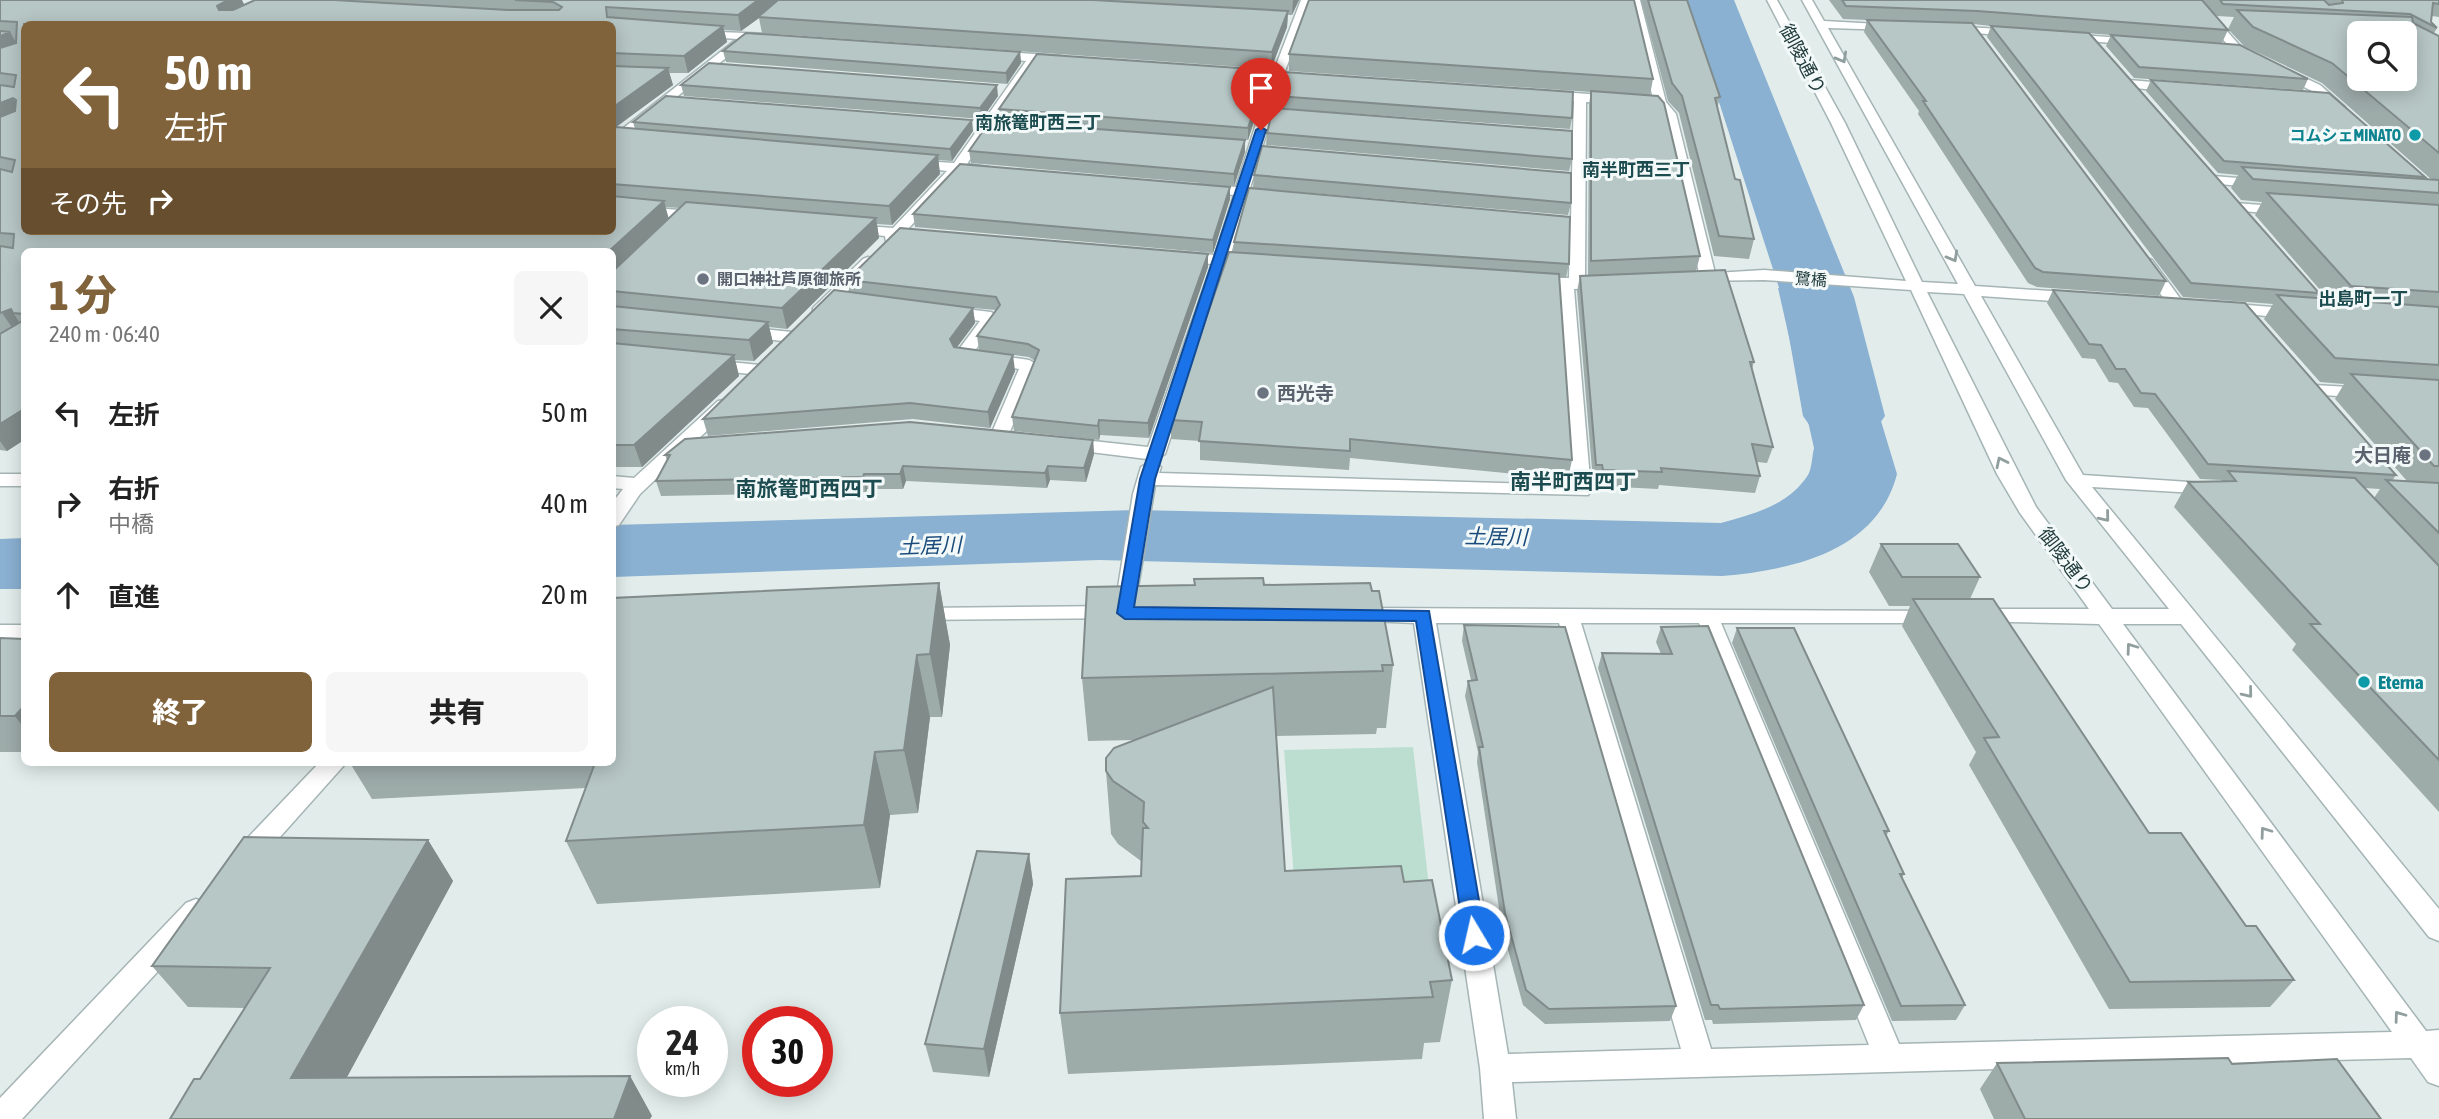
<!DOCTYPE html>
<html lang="ja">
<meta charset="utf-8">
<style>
:root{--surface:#fff;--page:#f6f6f6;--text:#222;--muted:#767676;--accent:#80623b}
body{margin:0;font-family:"Asap Condensed","Noto Sans JP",sans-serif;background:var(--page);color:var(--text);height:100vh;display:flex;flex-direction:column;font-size:26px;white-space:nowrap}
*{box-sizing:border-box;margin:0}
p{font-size:23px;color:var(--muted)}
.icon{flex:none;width:38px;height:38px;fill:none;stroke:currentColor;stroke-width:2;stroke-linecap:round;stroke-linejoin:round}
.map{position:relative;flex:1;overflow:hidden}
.sheet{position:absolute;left:21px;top:248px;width:595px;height:518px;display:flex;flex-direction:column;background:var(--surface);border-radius:10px;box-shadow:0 4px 18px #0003}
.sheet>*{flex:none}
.hud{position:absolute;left:21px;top:21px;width:595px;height:214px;border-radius:10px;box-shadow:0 4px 18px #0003;background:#80623b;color:#fff;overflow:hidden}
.buttons{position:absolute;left:2347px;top:21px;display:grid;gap:14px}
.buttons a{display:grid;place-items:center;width:70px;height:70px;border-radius:10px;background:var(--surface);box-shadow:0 4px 18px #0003;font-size:35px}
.speed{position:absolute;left:637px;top:1006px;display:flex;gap:14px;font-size:35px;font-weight:700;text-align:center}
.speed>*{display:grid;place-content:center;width:91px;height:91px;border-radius:50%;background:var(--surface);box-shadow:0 4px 18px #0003;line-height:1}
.speed small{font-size:18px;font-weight:400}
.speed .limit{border:10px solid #d22;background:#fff;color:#111}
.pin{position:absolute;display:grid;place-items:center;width:60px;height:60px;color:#fff;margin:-72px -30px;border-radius:50% 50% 50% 0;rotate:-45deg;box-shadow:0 0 7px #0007}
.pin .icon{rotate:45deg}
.me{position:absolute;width:77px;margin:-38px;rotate:351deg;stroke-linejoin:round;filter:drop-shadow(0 0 5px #0008)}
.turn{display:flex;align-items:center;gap:24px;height:147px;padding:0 28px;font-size:32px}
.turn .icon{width:91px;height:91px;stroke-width:2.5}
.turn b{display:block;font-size:49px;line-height:60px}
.then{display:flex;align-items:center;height:66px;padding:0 28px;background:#0003;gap:14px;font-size:26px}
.round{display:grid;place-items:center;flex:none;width:74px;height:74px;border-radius:10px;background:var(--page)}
.head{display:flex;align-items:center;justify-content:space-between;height:119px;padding:0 28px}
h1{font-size:42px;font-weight:800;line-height:52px;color:var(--accent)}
.primary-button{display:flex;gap:14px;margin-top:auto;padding:14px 28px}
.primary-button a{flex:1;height:80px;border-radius:10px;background:var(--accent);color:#fff;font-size:28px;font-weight:800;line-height:80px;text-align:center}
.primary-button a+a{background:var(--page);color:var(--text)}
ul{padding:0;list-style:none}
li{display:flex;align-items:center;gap:21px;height:91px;padding:0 28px}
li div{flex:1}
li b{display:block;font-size:26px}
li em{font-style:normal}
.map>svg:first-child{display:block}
</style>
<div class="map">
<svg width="2439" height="1119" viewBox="0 0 2439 1119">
<rect width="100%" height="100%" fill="#e2edeb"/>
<path fill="#bbded0" d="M1413 747 1432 913 1297 916 1284 750Z"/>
<path fill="#8ab0d2" d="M1778 288 1842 292 1897 474C1877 552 1792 570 1722 576L1099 560 613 577 612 525 1136 510 1721 523C1753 514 1788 506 1808 475 1812 468 1812 456 1814 448Z
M24 538V589H0V539Z"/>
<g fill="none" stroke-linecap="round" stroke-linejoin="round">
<path fill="#8ab0d2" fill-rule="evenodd" d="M1686 0H1734L1854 297 1885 416 1873 433 1844 440 1815 433 1803 416 1782 297Z"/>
<defs>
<path id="minor" d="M1301 0H1311L1284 74 1308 75 1314 79 1308 83 1282 81 1250 188 1276 191 1283 195 1276 199 1248 197 1230 257 1252 258 1260 263 1252 268 1227 266 1165 454 1155 460 1058 448 1056 444 1065 438 1148 447 1212 264 1179 262 1171 257 1179 252 1215 255 1234 195 1200 192 1193 188 1200 184 1236 187 1270 80 1239 78 1233 74 1239 70 1273 73Z
M1630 0H1640L1666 102 1676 114 1715 273 1764 270 1906 281 1831 123 1767 0H1777L1845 123 1922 282 1958 284 1802 0H1812L1824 21 1897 25V29L1893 30 1828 28 1975 286 2080 293 2088 298 2080 303 1981 296 2083 475 2220 484 2223 488 2213 494 2092 487 2439 909V941L2429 937 2181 624H2123L2426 1031 2439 1030V1086L2428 1082 2411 1058 1512 1082 1516 1119H1484L1480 1068 1414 623 1348 620 1345 615 1348 610 1356 608 1940 611 1943 616 1940 621 1932 623H1721L1899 1044 2392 1032 2099 624 1967 621 1964 616 1967 611 1975 609H2089L2020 513 1997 474 1911 290 1764 280 1694 281 1692 278 1699 273 1664 115 1654 103ZM1927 292 1964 294 2066 480 2169 609H2112L2036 507ZM1436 623H1559L1681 1049 1508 1054ZM1581 623H1699L1869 1045 1711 1049Z
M2188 0H2199L2242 48 2320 85 2345 107V113H2335L2312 91 2234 52Z
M1950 26 2016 30 2022 33 2016 36 1946 31 1944 29Z
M694 31 771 34 777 37 771 40 750 39 612 148V137L737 39 698 36 692 33Z
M2065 34 2138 39 2144 42 2138 45 2061 39V35Z
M992 51 1061 56 1067 60 1061 64 1037 62 967 164 989 167V173L961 172 908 229 929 232V238H901L891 244 886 242 885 236 847 232 845 229 852 225 893 228 947 171 906 166V160L954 163 1026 61 988 57V53Z
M2129 80 2175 84 2181 88 2175 92 2125 87 2123 84Z
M1547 91 1616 96 1622 100 1616 104 1586 102 1585 278H1605L1613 283 1605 288 1574 289 1591 491 1588 495 1155 485 1133 618 910 620 907 615 910 610 918 608 1115 606 1133 494 1141 467 1151 461 1161 467 1159 473 1571 485 1558 288H1532L1524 283 1532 278H1569L1570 227 1542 224 1535 220 1542 216 1571 218 1572 183 1543 180 1536 176 1543 172 1572 174 1573 140 1544 138 1537 134 1544 130 1573 132 1574 101 1543 98V92Z
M2213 176 2263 180 2270 184 2263 188 2208 183V177Z
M2236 203 2287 207 2294 211 2287 215 2231 210 2229 207Z
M612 204 701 212 708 216 701 220 612 212Z
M868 257 873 259V265L825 314H813V308L863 259Z
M2146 258 2152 260 2182 301V307H2170L2138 263Z
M2223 303 2296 309 2304 314 2296 319 2217 311 2215 308Z
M948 307 991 312 999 317 974 352 1029 360 1038 365 1006 441 999 443 990 437 1019 369 957 360 954 356 980 321 942 315V309Z
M743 327 792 332 800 337 792 342 737 336 735 332 737 328Z
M709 360 760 365 769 370 760 375 703 369 700 365Z
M2314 385 2367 388 2376 393 2367 398 2308 394 2305 390 2308 386Z
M724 400 730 401 733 405 730 409 640 494 619 525 612 527V503L623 489 612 488V476L634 478 718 401Z
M0 474H24V486H0Z
M0 625H24V641H0Z
M319 763H346L255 865 246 868 237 865 233 857 237 849Z
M196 899 206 903 210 911 206 919 22 1119H0V1098L186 903Z"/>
</defs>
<use href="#minor" stroke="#a5b4b4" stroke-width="3"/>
<use href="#minor" fill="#fff" fill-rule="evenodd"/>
</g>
<path fill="#9daba9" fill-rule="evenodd" d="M0 0 244 5 255 0H1299L1292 15H1288L1287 27 1271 69 762 33 759 18 741 31 724 30 727 42 688 73H669L673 85 616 127 635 129 633 122 973 131 952 161 938 160 940 174 892 225 877 224 879 238 787 329 769 327 773 343 754 361 735 360 739 376 642 467H612V252H24V440L7 451 0 450V334L2 333H0ZM24 24H612V231H24ZM665 207 680 208 669 219Z
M1641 0H1687L1720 97 1717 109 1735 179 1754 239 1749 259 1714 256 1679 113 1668 101Z
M1829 0H2439V17L2432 16 2431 22 2437 28 2434 33 2439 36V812L2292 650 2296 644 2174 507 2188 482 2222 481V480L2200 479 2148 408 2134 407 2118 383 2109 382 2095 359 2082 358 2047 303 2053 290 2396 475 2392 481H2407L2335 399 2344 384 2320 382 2264 319 2273 304 2183 297 1987 37 1991 26 1973 24 2166 281 2159 296 2037 287 2028 283 1918 114 1919 111 1864 32 1867 20 1843 19ZM2207 6 2217 16 2234 17 2228 29 2244 46 2322 83 2432 180 2423 179 2425 177 2151 80 2146 91 2218 173 2238 175 2231 188 2241 200 2262 202 2255 215 2328 299 2316 298 2319 293 2044 30 2222 43 2228 30ZM2364 488 2380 489 2374 498Z
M2111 35 2308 79 2303 90 2134 78 2106 46Z
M723 51 1020 52 1021 63 1007 84 726 62Z
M1289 54 1653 79 1650 95 1700 256 1696 271 1754 362 1752 369 1773 447 1767 463 1757 462 1760 476 1755 493 1659 485 1658 489 1600 486 1599 481H1593L1577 291 1580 276H1588L1589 104 1591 92 1289 71Z
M1267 70V81L1248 140 1000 121 999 109Z
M681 85 998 96 982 119 684 96Z
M1277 96 1572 118 1570 129 1276 108Z
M1267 133 1572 159 1569 171 1266 145Z
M1245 140V152L1234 186 971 163 969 151Z
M1254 175 1571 203 1568 215 1253 188Z
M1230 187V199L1213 253 915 227 913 214Z
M1234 242 1569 264 1566 277H1559L1572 460 1568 479 1350 458 1349 470 1200 460V441L1171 439V420L1233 252Z
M1208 254V267L1149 438 1100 435 1099 440 1014 431 1012 417 1035 361 1029 357 979 350 977 336 996 310 973 308 975 323 957 347 1015 371 990 428 913 419 708 436 703 419 850 292 847 280Z
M1093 440 1094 454 1086 482 1050 480 1047 488 906 481 903 489H867L866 492 661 496 656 481 667 460 665 455Z
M1881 544 1980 577 1970 599 2149 833 2246 926 2294 980 2270 1007 2109 1009 1969 765 1976 752 1902 626 1910 606H1889L1869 572Z
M1194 579 1372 591 1393 665 1386 728H1377L1376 734 1276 736 1285 871 1404 882 1452 980 1440 1042 1424 1043 1422 1059 1068 1074 1060 1013 1141 876V861L1118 844 1111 834 1106 771 1136 740 1088 741 1082 678 1194 585Z
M939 583 950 645 942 717H930L918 813 890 815 880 888 597 904 566 841 586 788 372 799 350 763H612Z
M1464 625 1676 1006 1670 1021 1545 1024 1523 1005 1502 928 1477 762 1478 752 1465 696 1468 681 1471 680 1462 641Z
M1661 627 1864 1005 1856 1020 1713 1024 1712 1020H1705L1598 668 1602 653 1661 654 1656 642Z
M1737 628 1889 831 1886 836 1904 874 1902 878 1965 1005 1956 1020 1892 1021 1732 643Z
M0 638 24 639V752H0Z
M428 840 453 881 346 1078 630 1076 652 1116 200 1079 245 1008 188 1007 152 966Z
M1029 854 1033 884 989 1077 933 1072 925 1044Z
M1997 1063 2232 1064 2381 1119H1994L1980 1089Z"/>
<path fill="#808b8a" d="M228 0H242L247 10H219L217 6Z
M758 0H782L758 17 759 18 741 31 738 15Z
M1293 0H1299L1292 15Z
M1288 11 1287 27 1271 69 1272 52Z
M723 26 727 42 688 73 684 56Z
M10 32 19 48 0 56V36Z
M1020 52 1021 63 1007 84 1006 73Z
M668 68 673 85 612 130V108Z
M1267 70V81L1248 140V128Z
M997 85 998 96 982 119 980 108Z
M13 98 23 116 0 125V103Z
M972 120 973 131 952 161 950 149Z
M1245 140V152L1234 186V174Z
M938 155 940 174 892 225 889 206Z
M1230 187V199L1213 253V240Z
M664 201 669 220 612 274V252H608Z
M876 218 879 238 787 329 782 308Z
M141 231H180L153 250 141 234Z
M469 231H500L476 250 468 234Z
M1208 254V267L1149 438 1148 423Z
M973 308 975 323 952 354 950 339Z
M11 309 24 330 16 333 2 313Z
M768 322 773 343 754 361 749 340Z
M734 355 739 376 642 467 634 445Z
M1013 355 1015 371 990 428 988 412Z
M24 409V440L7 451 0 441V424Z
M1099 420 1100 435 1099 440 1098 426Z
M1093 440 1094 454 1086 482 1084 468Z
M903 466 906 481 903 489 900 474Z
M1048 466 1050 480 1047 488 1045 473Z
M864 474 867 489 866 492 863 477Z
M939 583 950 645 942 717 930 654Z
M917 655 930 717 918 813 904 750Z
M24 706V728L15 716Z
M875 752 890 815 880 888 864 825Z
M428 840 453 881 325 1118 291 1078Z
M1029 854 1033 884 989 1077 984 1049Z
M630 1076 652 1116 650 1119H614Z"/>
<path fill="#b7c7c5" stroke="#808b8a" stroke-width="2" fill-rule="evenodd" d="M0 0H228L217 6 219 10H233L255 0H334L508 10H559L562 7 553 2 515 0H758L738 15 606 7 607 17 723 26 684 56 612 53V24H24V231H141V234H164L168 231H469L468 234H490L494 231H612V196L664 201 608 252H24V314L13 313 11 309 0 313V246L13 248 14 234 0 233V169L12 172 15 160 0 157V117L15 111 16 100 13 98 0 103V85L14 87 16 75 0 73V48L16 43 17 22 0 21Z
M778 0H1093L1288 11 1272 52 758 17Z
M1309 0H1634L1653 79 1289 54Z
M1648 0H1687L1720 97 1715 98 1735 179 1740 180 1754 239 1719 236 1682 96 1672 83Z
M1842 0H2202L2228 30 1977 11 1846 6Z
M2220 0H2324L2329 5 2343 3 2342 0H2439V4L2433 3 2431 22 2437 28 2410 14 2223 4Z
M2237 10 2412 17 2413 23 2439 36V153L2332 63 2253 27ZM2359 33H2404V79H2359Z
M1867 20 1972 23 2166 281 2043 272 2035 268 1923 101H1926Z
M1991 26 2089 33 2319 293 2191 283Z
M0 31 10 32 0 36Z
M746 33 1020 52 1006 73 723 51Z
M2111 35 2240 45 2308 79 2139 67Z
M1037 54 1267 70 1248 128 999 109Z
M709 63 997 85 980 108 681 85Z
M612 66 668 68 612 108Z
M1284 72 1573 92 1572 118 1277 96Z
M2151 80 2329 93 2425 177 2224 161Z
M1591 91 1658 96 1664 103 1700 256 1591 261Z
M666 96 972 120 950 149 633 122Z
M1273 108 1572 131V159L1267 133Z
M990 121 1245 140 1234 174 969 151Z
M616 127 938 155 889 206 612 184V128Z
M1262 146 1571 173V203L1254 175Z
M960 164 1230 187 1213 240 913 214Z
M2242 167 2439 180V193L2253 179Z
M1249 188 1570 217 1569 264 1234 242Z
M2267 193 2439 205V292L2351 286Z
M686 202 876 218 782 308 612 291V272Z
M900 228 1208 254 1148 423 1099 420 1098 426 1012 417 1039 350 1028 344 977 336 1000 305 996 297 847 280Z
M1229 252 1559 274 1572 460 1350 439V451L1199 441 1202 422 1171 420Z
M1725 270 1754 362H1750L1773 447 1752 444 1760 476 1661 468 1662 472 1603 470 1602 465H1596L1580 276Z
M834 290 973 308 950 339 954 347 1013 355 988 412 910 403 703 419Z
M2053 290 2245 303 2396 475 2208 464 2155 394 2141 393 2125 369H2116L2101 345 2089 344Z
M2277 295 2439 307V365L2335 358Z
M612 306 768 322 749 340 612 329Z
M24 320V409L0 424V334Z
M612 343 734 355 634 445H612Z
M2351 374 2439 380V466H2434Z
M910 422 1093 440 1084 468 1048 466 1045 473 903 466 900 474H864L863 477 656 481 670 455H665L685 439Z
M2228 471 2355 478 2439 566V760L2310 624H2320L2188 482 2236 481Z
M2386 480 2439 483V533Z
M1881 544H1958L1980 577H1902Z
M1263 578 1264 585 1370 583 1372 591H1379L1393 665H1382L1383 671 1082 678 1087 587 1195 585 1194 579Z
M939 583 930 654 917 655 904 750 875 752 864 825 566 841 595 763H612V598Z
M1913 599H1993L2149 833H2181L2246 926H2256L2294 980 2130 982 1984 738 1999 737Z
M1464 625 1565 627 1676 1006 1549 1009 1526 990 1505 913 1479 747H1483L1468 681 1477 680Z
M1708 626 1864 1005 1720 1009 1718 1005H1711L1602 653 1672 654 1661 627Z
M1737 628H1794L1889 831H1884L1904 874H1900L1965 1005 1901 1006Z
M0 638 24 639V706L15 716H0Z
M1273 687 1285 871 1401 866 1404 882 1432 880 1452 980 1430 982 1433 997 1060 1013 1066 879 1141 876 1143 828H1148L1143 822 1144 802 1113 781 1106 771V758L1114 748Z
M244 837 428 840 291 1078 630 1076 614 1119H170L194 1079H200L270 968 152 966Z
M977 851 1029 854 984 1049 925 1044Z
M2228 1058 2232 1064 2337 1059 2381 1119H2025L1997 1063Z"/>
<defs><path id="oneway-chevron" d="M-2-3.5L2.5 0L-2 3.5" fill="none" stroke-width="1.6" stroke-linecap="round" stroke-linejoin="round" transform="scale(1.75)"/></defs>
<g stroke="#909e9e">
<use href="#oneway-chevron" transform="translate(1842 58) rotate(61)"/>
<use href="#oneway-chevron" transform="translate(1953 257) rotate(61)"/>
<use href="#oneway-chevron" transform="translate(2001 462) rotate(-116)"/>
<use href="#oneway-chevron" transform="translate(2105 517) rotate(51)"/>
<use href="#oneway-chevron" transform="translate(2131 648) rotate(-126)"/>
<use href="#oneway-chevron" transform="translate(2248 693) rotate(51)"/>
<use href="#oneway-chevron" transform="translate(2265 832) rotate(-126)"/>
<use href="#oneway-chevron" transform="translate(2399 1016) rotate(-126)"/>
</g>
<path fill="#1a73e8" stroke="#114b97" stroke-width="2" d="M1261 127 1266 130 1155 479 1134 607 1429 611 1485 935 1482 941 1474 944 1467 941 1464 935 1416 621 1125 619 1117 613 1140 479 1256 130Z"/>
<g fill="#0f9aa8" stroke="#f3f9f8" stroke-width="2.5">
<circle cx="2415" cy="135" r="7"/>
<circle cx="2364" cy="682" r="7"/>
</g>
<g fill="#6b7280" stroke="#f3f9f8" stroke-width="2.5">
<circle cx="703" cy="279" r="7"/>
<circle cx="1263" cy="393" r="7"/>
<circle cx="2425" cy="455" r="7"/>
</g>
<g text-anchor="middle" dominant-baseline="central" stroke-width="6" stroke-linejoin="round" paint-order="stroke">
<g font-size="16" font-weight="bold" fill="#0d838f" stroke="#f3f9f8" text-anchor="end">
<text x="2401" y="135">コムシェMINATO</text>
</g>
<g font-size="16" font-weight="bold" fill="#5b616d" stroke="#f3f9f8" text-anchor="start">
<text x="717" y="279">開口神社芦原御旅所</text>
</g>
<g font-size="16" fill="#223c3e" stroke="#f3f9f8">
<text transform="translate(1811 279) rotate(4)">鷺橋</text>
</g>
<g font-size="18" font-weight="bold" fill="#1d4c50" stroke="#f3f9f8">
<text x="1038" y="122">南旅篭町西三丁</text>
<text x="1636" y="169">南半町西三丁</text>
<text x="2363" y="298">出島町一丁</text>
</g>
<g font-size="19" fill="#223c3e" stroke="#f3f9f8">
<text transform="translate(1803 59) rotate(62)">御陵通り</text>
<text transform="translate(2066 560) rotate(53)">御陵通り</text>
</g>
<g font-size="19" font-weight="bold" fill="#5b616d" stroke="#f3f9f8" text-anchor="start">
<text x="1277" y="393">西光寺</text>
<text x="2411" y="455" text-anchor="end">大日庵</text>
</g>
<g font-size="19" font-weight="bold" fill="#0d838f" stroke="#f3f9f8" text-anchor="start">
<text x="2378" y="682">Eterna</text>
</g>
<g font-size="21" font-weight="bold" fill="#1d4c50" stroke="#f3f9f8">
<text x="1573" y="481">南半町西四丁</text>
<text x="809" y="488">南旅篭町西四丁</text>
</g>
<g font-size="21" font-style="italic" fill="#1b4c7b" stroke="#f3f9f8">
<text transform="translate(1496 536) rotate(1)">土居川</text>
<text transform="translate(930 545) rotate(-2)">土居川</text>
</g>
</g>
</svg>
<div class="buttons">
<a><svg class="icon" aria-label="search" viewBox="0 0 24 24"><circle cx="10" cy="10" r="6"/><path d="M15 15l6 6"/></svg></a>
</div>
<div class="speed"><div>24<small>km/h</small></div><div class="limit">30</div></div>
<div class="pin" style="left:1261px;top:130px;background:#d93025"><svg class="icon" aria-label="arrive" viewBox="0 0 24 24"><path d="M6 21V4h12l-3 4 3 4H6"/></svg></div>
<svg class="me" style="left:1474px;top:935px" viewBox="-20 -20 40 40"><circle r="17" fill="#1a73e8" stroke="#fff" stroke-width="3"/><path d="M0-11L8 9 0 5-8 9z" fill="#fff"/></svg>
<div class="hud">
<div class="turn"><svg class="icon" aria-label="left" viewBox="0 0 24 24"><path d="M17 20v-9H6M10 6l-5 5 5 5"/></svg><div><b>50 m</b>左折</div></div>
<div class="then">その先<svg class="icon" aria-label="right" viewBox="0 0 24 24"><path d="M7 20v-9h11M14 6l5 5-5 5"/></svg></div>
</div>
<section class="sheet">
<div class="head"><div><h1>1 分</h1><p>240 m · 06:40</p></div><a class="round"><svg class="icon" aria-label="close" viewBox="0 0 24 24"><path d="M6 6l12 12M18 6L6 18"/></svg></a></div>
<ul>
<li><svg class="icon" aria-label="left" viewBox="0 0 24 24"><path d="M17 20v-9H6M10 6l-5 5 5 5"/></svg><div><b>左折</b></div><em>50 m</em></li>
<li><svg class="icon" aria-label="right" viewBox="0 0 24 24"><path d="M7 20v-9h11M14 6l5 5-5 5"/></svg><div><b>右折</b><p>中橋</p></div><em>40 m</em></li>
<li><svg class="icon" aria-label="ahead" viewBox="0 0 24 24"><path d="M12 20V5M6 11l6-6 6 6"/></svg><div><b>直進</b></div><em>20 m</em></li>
</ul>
<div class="primary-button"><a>終了</a><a>共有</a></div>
</section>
</div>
